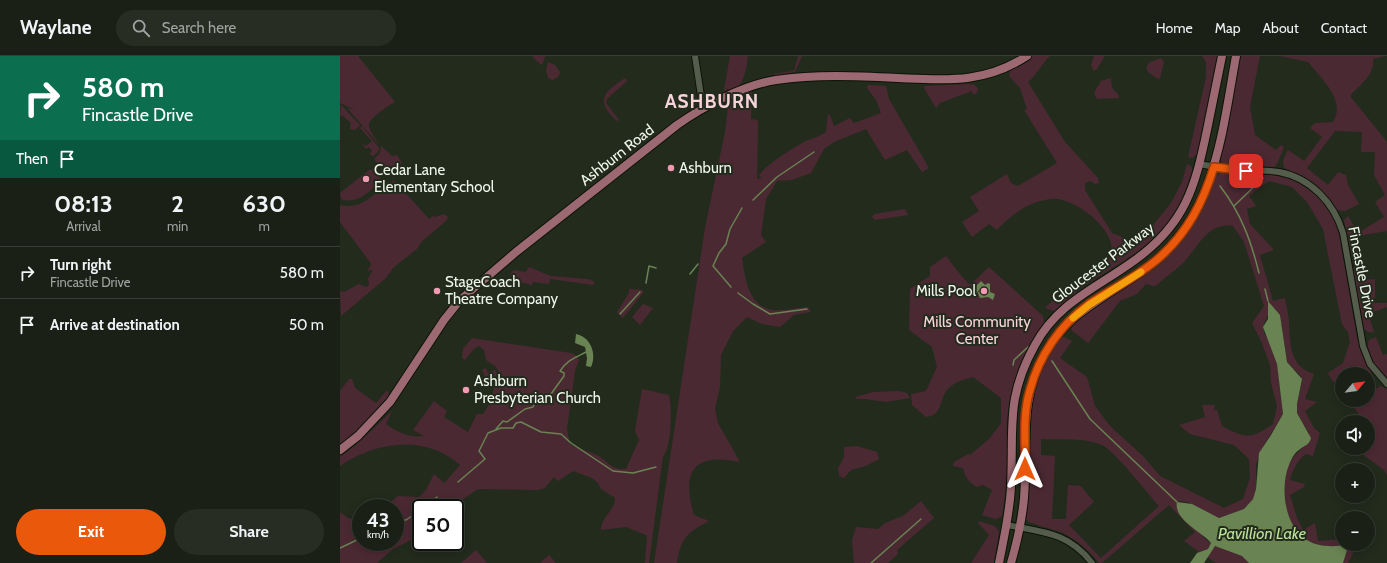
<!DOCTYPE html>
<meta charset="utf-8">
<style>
:root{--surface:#1a2016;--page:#272d23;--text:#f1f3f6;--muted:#9fa3a1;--line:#383e35;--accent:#ea580c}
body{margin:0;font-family:Cabin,sans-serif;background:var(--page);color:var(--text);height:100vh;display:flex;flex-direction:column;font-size:15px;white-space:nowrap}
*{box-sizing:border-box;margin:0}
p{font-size:13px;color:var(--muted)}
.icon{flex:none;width:22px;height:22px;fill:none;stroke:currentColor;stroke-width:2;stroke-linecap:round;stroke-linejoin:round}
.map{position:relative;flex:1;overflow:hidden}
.sheet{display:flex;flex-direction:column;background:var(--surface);width:340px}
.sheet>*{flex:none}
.hud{background:#0b6e4f;color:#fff;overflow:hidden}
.needle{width:26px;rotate:61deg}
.fabs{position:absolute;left:995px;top:311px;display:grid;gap:8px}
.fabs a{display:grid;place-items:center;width:40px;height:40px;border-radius:50%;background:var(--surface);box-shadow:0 2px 10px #0003,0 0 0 1px var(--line);font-size:20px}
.speed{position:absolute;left:12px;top:443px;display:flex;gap:8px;font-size:20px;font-weight:700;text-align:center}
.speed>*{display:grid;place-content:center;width:52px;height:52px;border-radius:50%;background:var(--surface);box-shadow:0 2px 10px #0003,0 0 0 1px var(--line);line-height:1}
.speed small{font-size:10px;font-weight:400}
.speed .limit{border:2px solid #111;border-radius:6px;background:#fff;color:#111}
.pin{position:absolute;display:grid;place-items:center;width:34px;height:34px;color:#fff;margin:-17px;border-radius:8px;box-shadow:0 2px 6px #0006}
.me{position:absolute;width:44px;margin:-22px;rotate:0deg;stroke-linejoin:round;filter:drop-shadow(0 0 3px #0008)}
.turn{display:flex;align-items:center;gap:14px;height:84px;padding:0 16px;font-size:18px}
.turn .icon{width:52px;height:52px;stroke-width:2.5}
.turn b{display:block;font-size:28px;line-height:34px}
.then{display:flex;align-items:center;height:38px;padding:0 16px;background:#0003;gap:8px;font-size:15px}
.eta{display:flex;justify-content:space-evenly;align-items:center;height:68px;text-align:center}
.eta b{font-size:24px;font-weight:700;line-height:28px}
.primary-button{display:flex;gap:8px;margin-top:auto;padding:8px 16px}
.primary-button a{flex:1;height:46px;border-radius:24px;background:var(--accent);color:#fff;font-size:16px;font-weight:700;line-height:46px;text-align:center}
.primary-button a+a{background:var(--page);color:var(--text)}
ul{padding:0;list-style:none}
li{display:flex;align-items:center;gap:12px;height:52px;padding:0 16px;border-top:1px solid var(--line)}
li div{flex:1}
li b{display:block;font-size:15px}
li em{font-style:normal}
header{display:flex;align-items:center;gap:24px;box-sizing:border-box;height:56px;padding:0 20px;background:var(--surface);border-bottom:1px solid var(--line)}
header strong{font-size:19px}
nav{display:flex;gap:22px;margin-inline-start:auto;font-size:14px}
.search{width:280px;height:36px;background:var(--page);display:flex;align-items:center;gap:10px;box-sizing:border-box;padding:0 14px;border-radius:22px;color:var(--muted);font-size:15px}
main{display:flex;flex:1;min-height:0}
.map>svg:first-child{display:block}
</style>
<header>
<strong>Waylane</strong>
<div class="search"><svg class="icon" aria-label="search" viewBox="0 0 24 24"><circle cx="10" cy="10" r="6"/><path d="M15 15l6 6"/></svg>Search here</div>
<nav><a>Home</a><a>Map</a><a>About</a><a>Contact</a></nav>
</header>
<main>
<section class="sheet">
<div class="hud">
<div class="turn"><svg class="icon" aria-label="right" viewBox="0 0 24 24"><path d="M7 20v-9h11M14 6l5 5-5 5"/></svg><div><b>580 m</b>Fincastle Drive</div></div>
<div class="then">Then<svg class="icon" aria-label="arrive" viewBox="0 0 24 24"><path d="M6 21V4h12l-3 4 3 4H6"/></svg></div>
</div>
<div class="eta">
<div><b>08:13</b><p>Arrival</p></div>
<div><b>2</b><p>min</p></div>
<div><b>630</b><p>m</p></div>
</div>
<ul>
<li><svg class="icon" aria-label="right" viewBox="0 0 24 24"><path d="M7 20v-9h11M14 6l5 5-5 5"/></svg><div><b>Turn right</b><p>Fincastle Drive</p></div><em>580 m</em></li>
<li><svg class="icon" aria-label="arrive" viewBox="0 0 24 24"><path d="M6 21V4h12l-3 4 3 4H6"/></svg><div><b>Arrive at destination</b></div><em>50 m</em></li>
</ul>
<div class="primary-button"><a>Exit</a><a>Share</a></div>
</section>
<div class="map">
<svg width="1047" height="507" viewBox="0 0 1047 507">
<rect width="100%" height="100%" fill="#232b1d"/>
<path fill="#4b2933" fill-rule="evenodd" d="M0 0H18L55 46C49 49 26 64 29 71 31 77 37 85 40 90L7 52 15 54 0 47Z
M192 0H205L203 7 201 9Z
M390 0H408C406 15 404 31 389 37L388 32 385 36 384 34Z
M458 0H462L455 16 435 20 433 18 454 15Z
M693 0H710C701 8 697 19 688 26L725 86 758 122 759 127 755 128 750 125 745 127V134L772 177 792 185 797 184 813 169 831 147 842 126 847 108 851 110C855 116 851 124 849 130 834 179 789 201 750 226 737 235 726 245 714 255L705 252C719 238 733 225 750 215 755 211 767 208 770 202 782 177 734 140 711 143 689 145 671 159 657 174L649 168 632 181 622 166 639 155 630 141 667 118 671 127 678 130 717 107 684 54 687 53 680 32 669 20 670 15Z
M754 0H765L757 13 754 15 751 9Z
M862 0H880L875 14 857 98 852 102 848 101 866 21V6Z
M898 0H920L910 51 915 79 936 94 941 89 944 91 937 108 934 111C921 111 884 117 880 102Z
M940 0H1045L1033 3C1035 19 1020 29 1010 40L1047 86V177L1046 175 1019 180 1021 200H1013L1011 197 1004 164 1008 160 1018 177 1044 161 1035 146 1045 139 1034 119 1035 96H1021L1022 76 995 75 967 112 988 129 998 116 1006 119 1008 129 1019 148 1005 155 997 154C980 129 969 126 944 112L943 104 948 94 964 105 982 81 970 72 975 67 993 66C1007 45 980 21 968 6Z
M821 2 824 6 820 22 818 23 808 16 806 11 810 6Z
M208 6 215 9 220 16 219 20 213 24 208 22 206 14Z
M285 22 287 25 267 43 266 47 279 64 277 65C254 44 264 36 285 22Z
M771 22 772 32 778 38 779 42 757 43 754 37 761 25Z
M628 28 635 29 638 33 637 37 633 39 632 35 600 47 596 52 584 32 585 30Z
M528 29 546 30 549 43 589 112 582 116 567 94 545 104 526 73 494 86 484 93 471 117 452 124 437 125 426 143 421 179 426 186 402 202C405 221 408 251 433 254 444 255 457 252 468 251L471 256 454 259 440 271 422 268 407 261 393 275 381 299 380 331 375 353 378 367 400 406C353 396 341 416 354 459L369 465C347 477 341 481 337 507H314L365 172 385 76 389 43 412 32 411 63 417 64 418 67 417 123 422 122 419 120C421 112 457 89 466 85 473 82 480 80 486 76L488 58 490 59 494 70 510 62 514 67 541 57 536 44 527 32Z
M1 49 20 69 15 74 10 73 11 67 2 59 0 60Z
M22 70 39 92 38 96 33 100 29 98 32 95 29 91 26 93 22 87 26 90 32 85 20 72Z
M41 90 52 100 57 99 62 107 51 118 44 116 34 103 40 97Z
M29 114H34L40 121 39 127C29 136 16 149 1 143L0 137Z
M882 116C898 119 915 116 931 118 963 122 986 143 998 172L1017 282 1025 304 1035 324 1028 332V318H1002V324L993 326 988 317 1003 307 1010 286 1008 276 1002 268 983 173 967 146 952 131 929 125 909 140 916 150 907 153 910 168 934 194 920 199 933 245 945 242C946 250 949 259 949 267 950 289 950 311 974 318L965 343 977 346 965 355 974 372 980 377 973 400 966 398C958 403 952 415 950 424L965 428 964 431 950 439 957 462 963 474 975 467 978 485 1002 483V488H1015L1016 491 1008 507H1003L1008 491 1006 489C993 491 978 491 967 484 944 471 940 432 949 409 952 400 958 397 963 391 966 388 968 381 969 377L957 357V348L962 325 959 318 947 306 940 259 932 249 928 250 929 257 924 268V277L929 285 937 308 943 358 924 389 916 408V433L913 443 904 453 879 462 847 446 838 445 865 483 871 487 868 493 859 496 844 485 855 476 829 449 762 507H759C749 494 738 485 723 477 715 473 690 469 686 463 689 408 680 347 711 298 714 292 718 284 724 281L732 285 720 302 747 321 755 350 770 370 803 400 820 420 884 452 903 443 910 422 909 403 894 389 850 378 839 369 865 361 862 349H875L874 354H877L882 370C906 383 911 383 933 368L937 350 931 327 930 309 921 285 912 267 924 250 904 186 893 170C867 166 858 192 843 207 835 215 825 221 817 229L813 230 806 228 797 238 780 245 748 287 731 274C737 255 799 225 817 211 847 185 864 158 876 120ZM701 383C720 384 744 381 762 389 775 395 807 437 819 450L761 502 729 469 754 446 741 430 728 429 726 463H712L715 400 701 399Z
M54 124 89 163 93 160 95 161 104 158 108 161 106 165 82 185 78 192 53 212 46 222 1 260 0 235 4 236 19 228 26 231 29 229 28 222 33 214 27 215 31 209 30 206 0 166V149C24 155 36 134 54 124Z
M565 153 568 159 535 164 532 161 534 158Z
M606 200 619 217 630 229 649 211 703 260 704 266C685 295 671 326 667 362 666 377 668 393 667 408 667 425 665 443 662 460L656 463 642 459 652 434 643 429 637 431C629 426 625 422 623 412L613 410 614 406 628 398 630 399 649 383 661 367V342L633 321C624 324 615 325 608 333 599 342 603 360 586 361L572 349 571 338 586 335 597 311 592 291 569 274 570 233 590 220V211Z
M1021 205 1025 224 1035 223V247H1047V251L1028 258 1034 275 1030 277 1024 273 1013 216 1015 208Z
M189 211 211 220 248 223 255 226 253 229 210 223 209 228 193 226 192 229 179 226 170 218 174 214 186 216Z
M289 233 303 234V237L283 262 277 256 289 237Z
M303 248 313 252 300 269 292 261Z
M1036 281 1043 299 1047 298V324C1039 314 1023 297 1029 284Z
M132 282 231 297 237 300 239 304 235 315 227 373 230 388C239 393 246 395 255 398 268 404 269 414 286 413L299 384 295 375 302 333 329 339C332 351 332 392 323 400L309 507H305L307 481 306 479 286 471 261 474C262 459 275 455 275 442L261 433 258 427 252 422 233 415 218 425 214 421 205 432 198 434 138 433 110 452H81V475L73 483 53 493 37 507H0V456L8 462 21 464V486H55V452H43L58 440 79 441 86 434 94 418 104 427 120 409C86 378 36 385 0 410V401L16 389 52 355 46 368C59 377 69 382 84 380L73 374 94 345 107 355 104 361 128 376 137 358H143L152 344 155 323 160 318 156 311 146 304 144 294 139 290 135 292 125 304 122 302 123 293Z
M146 312 148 317 155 314 158 319 146 324 142 314Z
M9 323H12L15 332 36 347 47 334 49 338 47 344 22 372 0 391V335Z
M1041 330 1047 333V419L1044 414 1021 397 1022 392H1028V366H1024L1009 344H1028V337Z
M559 335 567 337 570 342 546 346 525 343H517L515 341 533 336Z
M517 390 537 396 539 403 526 410 511 414 504 422 499 420 498 412 504 401V391Z
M581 445 594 462 557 494 558 498 548 507H514L512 484 516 471 538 473 545 467 563 460Z
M639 465 655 470 659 476 654 507H631L649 479 638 467Z
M879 490 902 500 909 507H876L867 501 873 491Z
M136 494 147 507H121Z
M209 499 216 507H200Z"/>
<path fill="#698352" d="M641 225 645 229 648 227 650 228V236L655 238 653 244 648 241 640 242 638 237 640 233 636 238 632 234Z
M928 245 940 259 947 306 962 323 957 348V357L971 382C969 390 964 389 959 394 954 397 951 404 949 409 940 431 944 470 967 484 978 491 993 491 1005 489L1008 491 1003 507H909L902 500 875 490 864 507H850L857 497 868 493 871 487C864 477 833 464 837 446L852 448 879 462 904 453 913 443 916 433 919 397 931 379 943 358 937 308 923 271 928 263Z
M236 278C251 281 257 298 251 311L246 310 247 302 245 291 235 287Z"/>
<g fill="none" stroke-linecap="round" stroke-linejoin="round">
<path stroke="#698352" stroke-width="1.5" d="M880 130C901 157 911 185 919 217
M413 144 437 121 474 96
M894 150 923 122
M350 218 358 208
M306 227 309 210 316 212
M391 231 373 210 379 197 386 188 390 173 402 152
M925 233 928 245
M398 237 413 248 430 258 467 253
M280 258 300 236
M712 305 750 363 837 446
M673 309 674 304 688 291
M156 373 163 365 167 366 185 353 193 351 199 339 211 338 224 320V317L220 315C227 304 235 302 246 296
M118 426 145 403 139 395 148 377 161 372H173L176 367 181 366 201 376 221 378 231 387 273 415 293 417 316 411
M83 452 97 441
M55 465 66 464 81 454
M0 492 21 482
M531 507 581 463"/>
<defs>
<path id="minor" d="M355 0 363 53
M860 108C871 110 882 113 893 114 909 116 924 113 939 116 971 122 994 147 1003 177L1023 290 1030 308 1047 328
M667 469C702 476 728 476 752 507"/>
<path id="major" d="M0 394 18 380 50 346 104 264 120 244 176 196 337 69C364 50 404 29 436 24 476 18 518 20 558 22 606 24 644 28 687 0
M659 507C664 481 670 456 671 430 674 372 665 343 695 289 718 246 757 232 795 204 845 168 855 132 867 74 872 49 877 25 882 0
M671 507C677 486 682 464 684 442 688 391 678 345 705 297 729 254 773 238 810 209 876 158 882 76 896 0"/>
</defs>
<use href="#minor" stroke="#0d1307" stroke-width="8"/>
<use href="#major" stroke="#0d1307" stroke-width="10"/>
<use href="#minor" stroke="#545c4c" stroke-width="6"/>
<use href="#major" stroke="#9c6972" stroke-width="8"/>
</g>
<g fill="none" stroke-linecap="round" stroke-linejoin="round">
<defs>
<path id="route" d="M685 413C686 386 682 360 690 334 699 300 720 269 749 248 773 232 799 220 820 201 848 176 863 146 874 111L906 115"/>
</defs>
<use href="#route" stroke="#983908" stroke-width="10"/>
<use href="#route" stroke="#ea580c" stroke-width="7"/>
<path stroke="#f59e0b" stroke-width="7" d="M733 262 749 249 801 216"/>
</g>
<g fill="#f19ab1" stroke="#232b1d" stroke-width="1.5">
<circle cx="331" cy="112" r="4"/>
<circle cx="26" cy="123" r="4"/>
<circle cx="97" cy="235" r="4"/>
<circle cx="644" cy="235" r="4"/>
<circle cx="126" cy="334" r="4"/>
</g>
<g text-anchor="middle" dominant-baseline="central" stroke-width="4" stroke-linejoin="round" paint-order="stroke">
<g font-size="15" fill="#f0f6ec" stroke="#232b1d">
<text transform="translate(277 99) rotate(-38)">Ashburn Road</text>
<text transform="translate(763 207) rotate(-37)">Gloucester Parkway</text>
<text transform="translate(1022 216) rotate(79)">Fincastle Drive</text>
</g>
<g font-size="15" fill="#f0f6ec" stroke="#232b1d" text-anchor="start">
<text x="339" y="112">Ashburn</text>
<text x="34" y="114">Cedar Lane<tspan x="34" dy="17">Elementary School</tspan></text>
<text x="105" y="226">StageCoach<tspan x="105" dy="17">Theatre Company</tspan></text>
<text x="636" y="235" text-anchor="end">Mills Pool</text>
<text x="134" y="325">Ashburn<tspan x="134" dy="17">Presbyterian Church</tspan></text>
</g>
<g font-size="15" fill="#fad5dd" stroke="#232b1d">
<text x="637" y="266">Mills Community<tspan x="637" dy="17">Center</tspan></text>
</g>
<g font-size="16" font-style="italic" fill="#bce398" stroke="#232b1d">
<text x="922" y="477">Pavillion Lake</text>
</g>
<g font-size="19" font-weight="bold" letter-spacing="1" fill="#f6d3db" stroke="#232b1d">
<text x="372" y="45">ASHBURN</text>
</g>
</g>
</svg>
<div class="fabs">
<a><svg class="needle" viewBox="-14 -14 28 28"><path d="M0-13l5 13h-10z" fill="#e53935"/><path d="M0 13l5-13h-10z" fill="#9fa3a1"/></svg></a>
<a><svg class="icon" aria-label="sound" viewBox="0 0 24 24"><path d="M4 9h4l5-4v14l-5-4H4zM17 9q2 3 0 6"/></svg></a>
<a>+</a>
<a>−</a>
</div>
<div class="speed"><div>43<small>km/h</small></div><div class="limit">50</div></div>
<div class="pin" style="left:906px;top:115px;background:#d93025"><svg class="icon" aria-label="arrive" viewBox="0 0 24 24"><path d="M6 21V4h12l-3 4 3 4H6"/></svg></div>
<svg class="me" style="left:685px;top:413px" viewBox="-20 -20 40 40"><path d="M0-17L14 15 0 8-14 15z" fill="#ea580c" stroke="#fff" stroke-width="4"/></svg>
</div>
</main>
